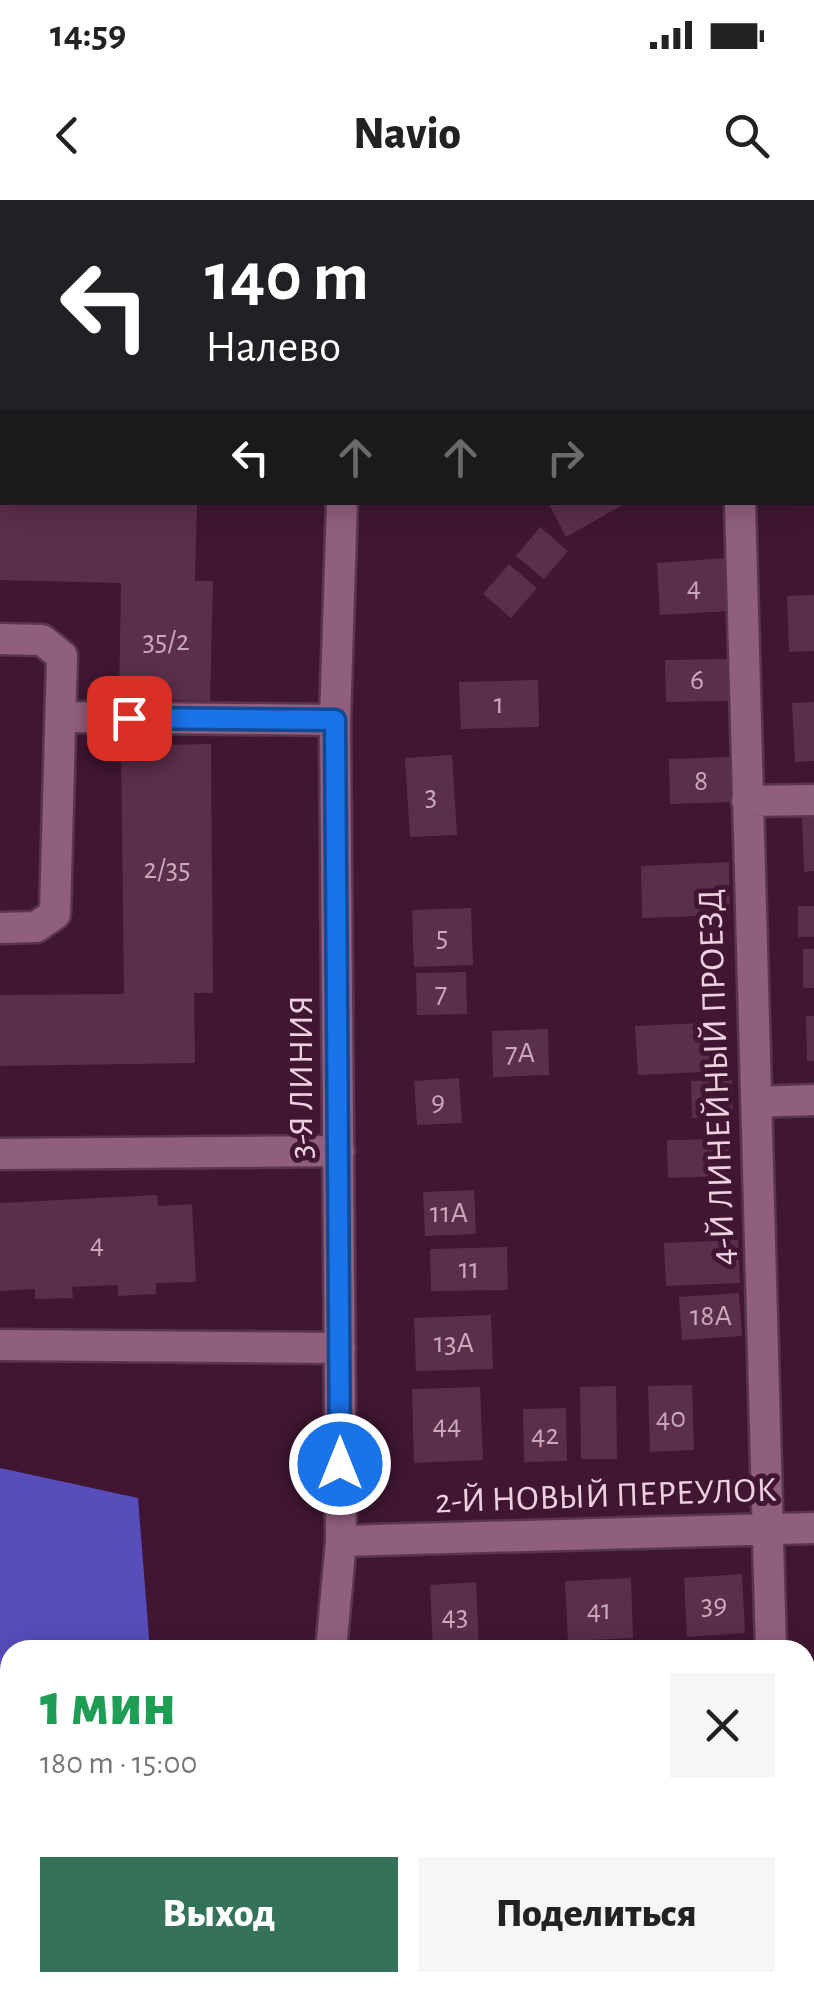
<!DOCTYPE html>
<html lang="ru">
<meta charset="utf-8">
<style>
:root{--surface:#fff;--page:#f6f6f6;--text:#222;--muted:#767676;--accent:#347259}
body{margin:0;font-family:"Alegreya Sans",sans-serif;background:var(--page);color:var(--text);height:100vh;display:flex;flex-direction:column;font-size:38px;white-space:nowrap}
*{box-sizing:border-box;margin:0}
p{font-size:32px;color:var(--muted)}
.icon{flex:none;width:55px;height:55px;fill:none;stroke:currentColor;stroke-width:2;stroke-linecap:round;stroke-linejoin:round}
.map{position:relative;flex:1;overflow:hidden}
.panel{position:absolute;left:0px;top:1440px;width:815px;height:352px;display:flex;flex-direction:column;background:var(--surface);border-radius:30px 30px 0 0;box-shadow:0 5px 25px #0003}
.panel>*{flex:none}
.hud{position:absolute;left:0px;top:0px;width:815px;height:305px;box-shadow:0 5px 25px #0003;background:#202124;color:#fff;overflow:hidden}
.pin{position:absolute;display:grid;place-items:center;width:85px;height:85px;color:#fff;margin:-42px;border-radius:20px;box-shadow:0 5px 15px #0006}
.me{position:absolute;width:110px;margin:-55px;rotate:0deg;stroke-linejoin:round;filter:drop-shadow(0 0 8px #0008)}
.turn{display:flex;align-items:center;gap:35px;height:210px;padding:0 40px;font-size:45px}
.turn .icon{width:130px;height:130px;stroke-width:2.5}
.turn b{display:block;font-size:70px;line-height:85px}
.lanes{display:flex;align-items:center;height:95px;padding:0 40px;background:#0003;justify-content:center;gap:50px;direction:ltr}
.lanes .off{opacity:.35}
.round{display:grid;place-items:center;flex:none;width:105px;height:105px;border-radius:0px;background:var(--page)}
.summary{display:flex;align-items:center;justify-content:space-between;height:170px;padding:0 40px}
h1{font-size:60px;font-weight:800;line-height:75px;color:#1e9e55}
.cta{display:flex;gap:20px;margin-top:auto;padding:20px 40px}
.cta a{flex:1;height:115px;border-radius:0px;background:var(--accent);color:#fff;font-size:40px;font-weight:800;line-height:115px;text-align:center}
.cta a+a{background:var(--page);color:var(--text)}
.status{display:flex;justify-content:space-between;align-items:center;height:70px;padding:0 50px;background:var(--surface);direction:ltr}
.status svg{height:28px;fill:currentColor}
header{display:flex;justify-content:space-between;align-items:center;height:130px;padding:0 40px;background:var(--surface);font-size:45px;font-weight:800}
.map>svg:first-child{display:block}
</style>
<div class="status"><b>14:59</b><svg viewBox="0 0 49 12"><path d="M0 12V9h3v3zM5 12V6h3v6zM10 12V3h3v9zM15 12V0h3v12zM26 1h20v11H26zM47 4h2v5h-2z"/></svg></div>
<header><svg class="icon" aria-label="back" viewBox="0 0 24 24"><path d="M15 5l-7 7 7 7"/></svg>Navio<svg class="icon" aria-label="search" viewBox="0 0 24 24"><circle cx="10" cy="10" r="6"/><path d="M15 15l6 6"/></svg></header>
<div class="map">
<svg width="814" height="1792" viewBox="0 0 814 1792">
<rect width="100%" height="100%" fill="#411633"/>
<path fill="#574dbb" d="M0 1268 138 1298 150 1450H10V1782L101 1783 96 1792H0Z"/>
<path fill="#5b2e4b" d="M0 302H197L195 381H213L210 501 119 499 121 383 0 380Z
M548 302H628L566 337Z
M540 327 568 351 544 379 516 356Z
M727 358 730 411 660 415 657 363Z
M509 364 537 388 511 418 483 394Z
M814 395V451L789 452 787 396Z
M729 459V501L666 502 665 460Z
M538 480 539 527 461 529 459 482Z
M814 502V561L795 562 792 503Z
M211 544 213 793H194L195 863 0 866V795L124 794 121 546Z
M452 555 457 635 410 637 405 558Z
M731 557 733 602 670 604 669 559Z
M814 616V671L804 672 802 617Z
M729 662 730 715 642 718 641 666Z
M798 706H814V737H798Z
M471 708 473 765 414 767 412 710Z
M803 749H814V788H803Z
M466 772 467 814 417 815 416 773Z
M806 816H814V861H807Z
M726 822 728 871 638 875 635 826Z
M548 829 549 875 493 877 492 831Z
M459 878 462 923 417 925 414 881Z
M732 880 733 917 692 918 691 881Z
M729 939V976L668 978 667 940Z
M474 990 476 1034 425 1036 423 992Z
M157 995 158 1006 192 1004 196 1082 156 1083V1094L118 1096V1085L72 1087 73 1098 35 1099V1089L0 1091V1003Z
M738 1040 740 1083 666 1086 664 1043Z
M507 1047 508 1090 431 1091 430 1049Z
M739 1093 742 1136 682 1140 679 1097Z
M491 1115 493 1169 416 1171 414 1118Z
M692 1185 694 1250 650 1252 648 1186Z
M616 1186 617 1259H581L580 1187Z
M480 1187 483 1260 414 1263 412 1189Z
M566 1208 567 1261 524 1262 523 1209Z
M742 1374 745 1433 687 1437 684 1378Z
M631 1378 633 1438 568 1441 565 1381Z
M476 1382 479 1448 433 1450 430 1385Z
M137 1782H180V1792H137Z"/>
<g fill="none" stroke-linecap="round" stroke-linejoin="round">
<defs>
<path id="minor" d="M132 0V2
M705 2 707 0
M812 150H814
M0 170H2
M740 302 771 1450
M0 439 42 440 62 456 55 714 36 727 0 728
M63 517 335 520
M747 601 814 600
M756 902 814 900
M0 954 339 951
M0 1145 340 1148
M341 1341 814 1328
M331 1450 341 1341 335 520 342 302
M805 1731H814
M213 1782V1792
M781 1782V1792"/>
</defs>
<use href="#minor" stroke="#5a364e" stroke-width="35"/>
<use href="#minor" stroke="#915f7e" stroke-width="30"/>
</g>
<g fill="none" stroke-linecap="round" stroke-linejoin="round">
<defs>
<path id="route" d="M129 518 335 520 340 1264"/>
</defs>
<use href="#route" stroke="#114b97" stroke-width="25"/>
<use href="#route" stroke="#1a73e8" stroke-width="18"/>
</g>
<g text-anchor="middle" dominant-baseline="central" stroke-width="10" stroke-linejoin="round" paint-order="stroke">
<g font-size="30" fill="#c9a8bc">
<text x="694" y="387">4</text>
<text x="166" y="441">35/2</text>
<text x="697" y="480">6</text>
<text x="499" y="504">1</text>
<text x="701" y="581">8</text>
<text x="431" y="596">3</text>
<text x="167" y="669">2/35</text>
<text x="442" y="737">5</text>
<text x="441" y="793">7</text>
<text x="520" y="853">7А</text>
<text x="438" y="902">9</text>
<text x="449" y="1013">11А</text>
<text x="97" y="1044">4</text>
<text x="469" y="1069">11</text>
<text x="711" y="1116">18А</text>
<text x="454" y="1143">13А</text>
<text x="671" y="1218">40</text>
<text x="447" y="1225">44</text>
<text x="545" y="1235">42</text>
<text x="714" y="1405">39</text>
<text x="599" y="1410">41</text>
<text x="455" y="1416">43</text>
</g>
<g font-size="35" fill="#eed1e1" stroke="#411633">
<text transform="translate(301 877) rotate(-90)">3-Я ЛИНИЯ</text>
<text transform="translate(717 877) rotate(-92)">4-Й ЛИНЕЙНЫЙ ПРОЕЗД</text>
<text transform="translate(606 1296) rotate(-2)">2-Й НОВЫЙ ПЕРЕУЛОК</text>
</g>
</g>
</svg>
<div class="pin" style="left:129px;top:518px;background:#d93025"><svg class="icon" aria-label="arrive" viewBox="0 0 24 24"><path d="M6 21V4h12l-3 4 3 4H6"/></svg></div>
<svg class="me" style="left:340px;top:1264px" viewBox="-20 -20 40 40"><circle r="17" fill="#1a73e8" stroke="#fff" stroke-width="3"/><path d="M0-11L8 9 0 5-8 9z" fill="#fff"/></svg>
<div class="hud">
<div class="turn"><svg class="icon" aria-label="left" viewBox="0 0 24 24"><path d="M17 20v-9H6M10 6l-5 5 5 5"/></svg><div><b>140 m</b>Налево</div></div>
<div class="lanes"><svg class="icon" aria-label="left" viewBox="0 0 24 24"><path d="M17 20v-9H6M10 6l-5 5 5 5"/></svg><svg class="icon off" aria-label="ahead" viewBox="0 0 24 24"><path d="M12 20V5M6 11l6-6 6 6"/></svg><svg class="icon off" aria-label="ahead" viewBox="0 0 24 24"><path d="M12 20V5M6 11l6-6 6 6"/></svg><svg class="icon off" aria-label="right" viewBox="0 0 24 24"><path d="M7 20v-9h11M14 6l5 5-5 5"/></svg></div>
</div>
<section class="panel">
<div class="summary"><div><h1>1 мин</h1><p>180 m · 15:00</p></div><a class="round"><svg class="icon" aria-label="close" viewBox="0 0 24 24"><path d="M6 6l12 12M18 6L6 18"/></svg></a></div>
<div class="cta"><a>Выход</a><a>Поделиться</a></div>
</section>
</div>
